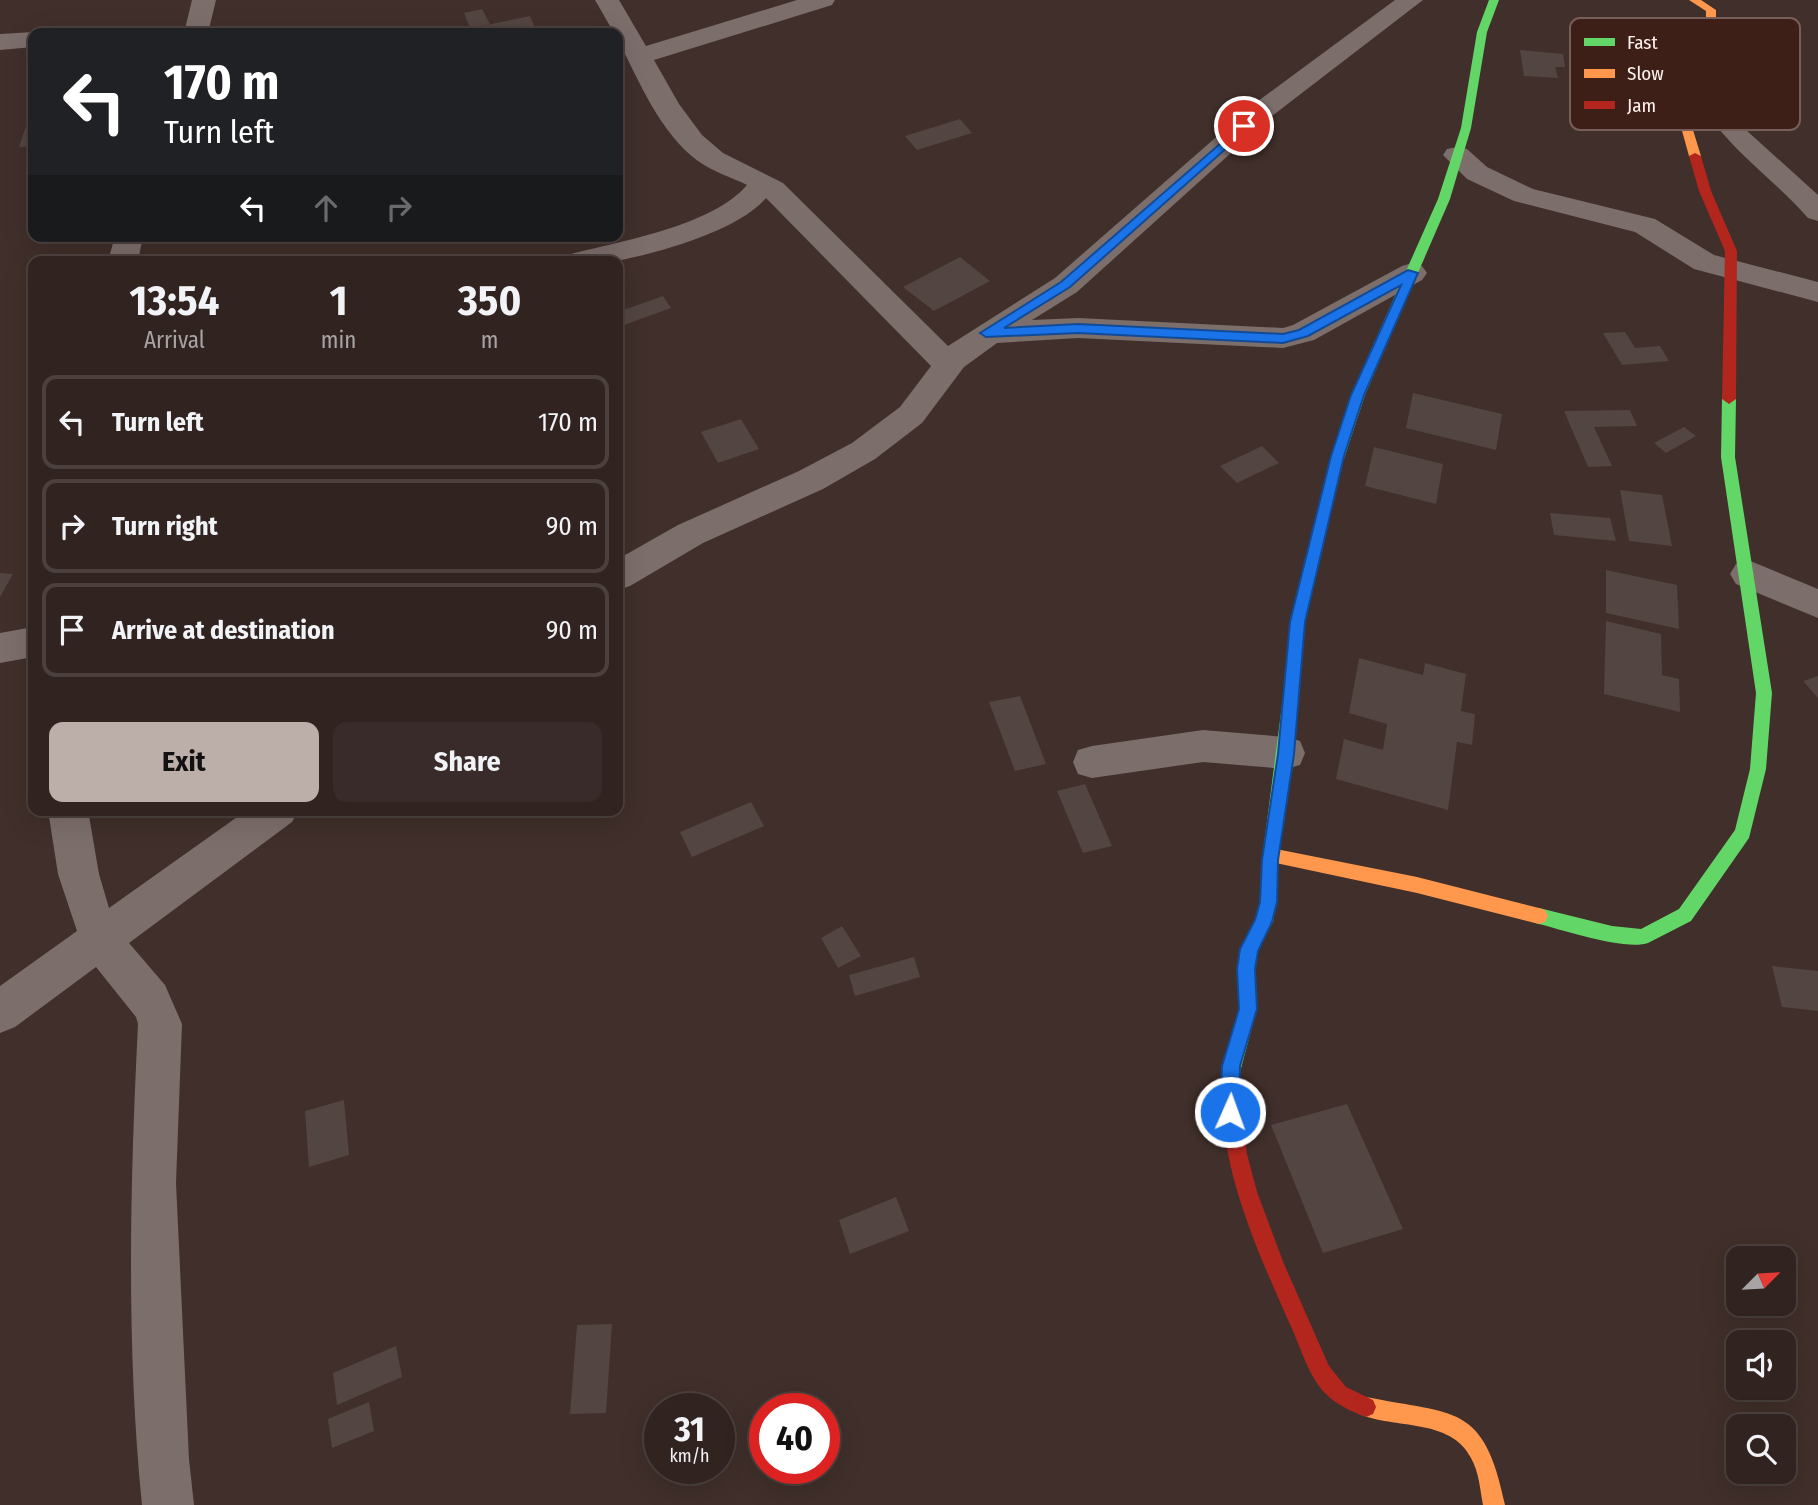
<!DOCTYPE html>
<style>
:root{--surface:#302320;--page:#382b29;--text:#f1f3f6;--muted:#a8a4a5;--line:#4b403e;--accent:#bcaea9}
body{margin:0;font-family:"Fira Sans Condensed",sans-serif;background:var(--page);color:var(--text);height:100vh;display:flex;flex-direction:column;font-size:26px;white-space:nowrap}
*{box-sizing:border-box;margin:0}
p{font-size:23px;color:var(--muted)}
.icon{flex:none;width:38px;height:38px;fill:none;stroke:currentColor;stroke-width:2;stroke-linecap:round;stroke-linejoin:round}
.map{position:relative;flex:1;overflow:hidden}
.panel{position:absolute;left:28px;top:256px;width:595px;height:560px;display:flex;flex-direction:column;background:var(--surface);border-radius:14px;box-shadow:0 7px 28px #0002,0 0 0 2px var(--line)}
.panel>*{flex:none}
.hud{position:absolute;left:28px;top:28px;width:595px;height:214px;border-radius:14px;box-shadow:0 7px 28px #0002,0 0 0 2px var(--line);background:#202124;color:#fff;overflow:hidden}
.needle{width:46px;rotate:66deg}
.buttons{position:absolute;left:1726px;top:1246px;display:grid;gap:14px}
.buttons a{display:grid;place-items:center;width:70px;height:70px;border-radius:14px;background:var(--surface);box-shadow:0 7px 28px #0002,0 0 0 2px var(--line);font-size:35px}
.speed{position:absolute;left:644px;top:1393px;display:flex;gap:14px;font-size:35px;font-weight:700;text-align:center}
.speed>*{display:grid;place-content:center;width:91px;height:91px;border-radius:50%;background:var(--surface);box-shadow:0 7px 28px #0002,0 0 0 2px var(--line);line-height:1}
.speed small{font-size:18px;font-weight:400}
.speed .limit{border:10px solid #d22;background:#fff;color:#111}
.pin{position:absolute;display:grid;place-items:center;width:60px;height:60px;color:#fff;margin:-30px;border:4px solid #fff;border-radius:50%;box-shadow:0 2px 7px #0007}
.me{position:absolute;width:77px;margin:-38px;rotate:2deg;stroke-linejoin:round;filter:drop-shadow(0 0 5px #0008)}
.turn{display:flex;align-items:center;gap:24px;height:147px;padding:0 21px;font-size:32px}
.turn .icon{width:91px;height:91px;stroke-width:2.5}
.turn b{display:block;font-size:49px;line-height:60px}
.lanes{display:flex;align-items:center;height:66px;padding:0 21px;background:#0003;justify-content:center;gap:35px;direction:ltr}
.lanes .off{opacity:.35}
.eta{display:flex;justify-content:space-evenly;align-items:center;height:119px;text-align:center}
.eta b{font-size:42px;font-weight:700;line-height:49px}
.cta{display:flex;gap:14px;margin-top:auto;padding:14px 21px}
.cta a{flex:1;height:80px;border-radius:14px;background:var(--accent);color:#111;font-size:28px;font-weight:700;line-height:80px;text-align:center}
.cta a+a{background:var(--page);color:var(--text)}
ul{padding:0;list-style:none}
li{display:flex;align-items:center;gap:21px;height:94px;margin:0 14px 10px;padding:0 7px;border:4px solid var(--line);border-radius:14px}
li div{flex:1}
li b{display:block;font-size:26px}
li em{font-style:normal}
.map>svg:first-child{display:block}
</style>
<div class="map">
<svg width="1818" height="1505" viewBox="0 0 1818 1505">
<rect width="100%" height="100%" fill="#402f2a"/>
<path fill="#534541" d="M482 9 490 24 470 28 464 13Z
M530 16 536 30 480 33 477 27Z
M1520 50 1563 54 1565 67H1555L1558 78 1524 76Z
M960 119 972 133 917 150 905 136Z
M33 122V146L19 147 27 123Z
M960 257 990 281 934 311 903 287Z
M663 296 671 308 624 325 618 315V312Z
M1625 332 1635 348 1660 346 1669 361 1622 365 1603 333Z
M1413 393 1502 414 1496 450 1406 428Z
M1630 410 1637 426 1594 427 1612 466 1588 467 1564 411Z
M741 419 759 449 718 463 701 432Z
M1684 427 1696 436 1666 453 1654 443Z
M1262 446 1279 463 1237 483 1220 466Z
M1374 447 1443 464 1436 504 1365 486Z
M1620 490 1662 495 1672 546 1629 541Z
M1550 513 1610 518 1616 541 1554 535Z
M1606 570 1677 585 1679 629 1606 613Z
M0 573 13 574 0 597Z
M1606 621 1661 634 1662 675 1679 679 1680 712 1604 694Z
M1359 658 1423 675 1425 663 1466 674 1461 711 1475 714 1472 745 1457 742 1448 810 1336 779 1344 739 1383 750 1387 724 1349 713Z
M1818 676V698L1803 681Z
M1020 696 1046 764 1015 771 989 702Z
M1085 784 1112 846 1083 853 1057 791Z
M751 802 764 826 692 857 680 832Z
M842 926 861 956 838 968 821 938Z
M914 957 920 977 855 996 849 975Z
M1772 966 1818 971V1011L1782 1007Z
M344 1100 349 1155 309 1167 305 1111Z
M1347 1104 1403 1229 1323 1253 1271 1125Z
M896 1197 909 1231 850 1254 839 1220Z
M612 1324 606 1413 570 1414 577 1325Z
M396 1346 402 1377 337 1405 333 1373Z
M369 1402 374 1431 332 1448 328 1419Z"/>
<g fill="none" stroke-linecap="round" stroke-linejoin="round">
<path fill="#7c6e6b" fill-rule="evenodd" d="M192 0H216L208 33H184Z
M595 0H619L646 46 797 0H835L832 5 654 60 679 104 702 135 723 153 783 183 948 346 1055 278 1254 104 1395 0H1423L1272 116 1077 292 1032 320 1078 318 1283 328 1293 325 1402 266 1412 263 1422 266 1427 273 1422 280 1314 340 1283 348 1078 338 997 343 964 367 922 423 875 459 823 489 703 543 630 586 618 590V559L678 525 799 471 852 443 900 407 931 366 766 198C739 230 662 252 621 260 605 263 584 261 567 261L571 254C621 241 712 226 747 185 731 177 713 172 698 161 660 133 639 81 618 40V33H614Z
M33 32 36 33H33V47L0 50V34Z
M1701 68 1710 71 1723 98 1745 129 1818 195V221L1808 218C1766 170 1711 139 1688 76L1692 71Z
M1457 147 1467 149 1487 167 1533 189 1655 219 1714 255 1818 282V302L1694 269 1635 232 1514 201 1467 179 1443 155 1447 149Z
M115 236H143L138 261H108Z
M1748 560 1818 589V618L1736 584 1730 574 1736 564Z
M33 627V657L0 663V633Z
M1203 730 1286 737 1300 741 1305 753 1300 765 1286 769 1203 762 1092 778 1078 774 1073 762 1078 750 1092 746Z
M48 810H88L99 874 109 908 247 810H298L292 822 129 943 165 985 182 1024 176 1183 189 1459 194 1505H142C126 1346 130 1184 138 1024L136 1017 96 967 15 1027 0 1033V986L77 931 58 874Z"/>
<path fill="#63d668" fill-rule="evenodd" d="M1489 0H1499L1487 32 1471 128 1450 199 1365 395 1344 459 1337 464 1332 462 1330 459 1351 395 1438 199 1461 128 1477 32Z
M1729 394 1736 399 1735 457 1772 693 1766 769 1749 838 1691 921 1648 943C1626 951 1563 930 1539 924L1533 922 1530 916 1533 910 1539 908 1612 926 1641 929 1679 909 1735 830 1750 769 1756 693 1721 457 1722 399Z
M1291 691 1296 693 1299 697 1278 860 1276 902 1273 922 1257 950 1255 969 1257 1009 1236 1087 1230 1090 1224 1087 1221 1081 1222 1066 1239 1009 1237 969 1240 949 1256 920 1260 902 1262 860 1283 697 1286 693Z"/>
<path fill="#ff974d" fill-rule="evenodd" d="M1689 0H1701L1716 10V71L1682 86 1681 91 1701 156 1695 159 1689 156 1671 91 1673 82 1706 69V11Z
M1271 848 1417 877 1539 908 1545 910 1548 916 1545 922 1539 924 1417 893 1271 862 1265 860 1263 855 1265 850Z
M1366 1397C1456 1415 1484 1403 1505 1505H1483C1480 1489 1479 1472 1471 1458 1451 1418 1394 1429 1359 1414L1356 1407 1359 1400Z"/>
<path fill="#b3261e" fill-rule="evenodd" d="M1695 153 1701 156 1711 191 1737 251 1736 399 1729 404 1722 399 1725 251 1699 191 1689 156Z
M1337 454 1344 459 1305 622 1299 697 1296 701H1286L1283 697 1291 622 1330 459Z
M1230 1072 1236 1075 1247 1154 1257 1192 1284 1264 1329 1366 1346 1387 1373 1400 1376 1407 1373 1414 1366 1417C1345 1409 1327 1400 1315 1380 1306 1366 1300 1347 1293 1331 1261 1259 1224 1181 1222 1101 1221 1092 1220 1083 1224 1075Z"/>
</g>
<path fill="#1a73e8" stroke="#114b97" stroke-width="2" d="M1244 123 1248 124V129L1070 287 1004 328 1078 324 1283 334 1299 330 1408 270 1418 273 1364 395 1344 456 1305 622 1294 754 1278 860 1277 902 1272 922 1258 951 1255 969 1257 1009 1240 1066 1239 1112 1236 1119 1230 1122 1223 1119 1220 1112 1222 1066 1239 1009 1237 969 1240 949 1255 920 1260 902 1262 860 1278 754 1290 622 1331 456 1351 395 1401 285 1308 336 1283 343 1078 333 986 337 980 333 1061 282Z"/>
<rect x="1570" y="18" width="230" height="112" rx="10" fill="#3e1f18" stroke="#785e58" stroke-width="2"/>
<rect x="1584" y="38" width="31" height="8" fill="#63d668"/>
<rect x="1584" y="69" width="31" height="9" fill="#ff974d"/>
<rect x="1584" y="101" width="31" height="8" fill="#b3261e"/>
<g font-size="19" fill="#fff2ee">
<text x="1627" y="49">Fast</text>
<text x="1627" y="80">Slow</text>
<text x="1627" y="112">Jam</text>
</g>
</svg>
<div class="buttons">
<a><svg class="needle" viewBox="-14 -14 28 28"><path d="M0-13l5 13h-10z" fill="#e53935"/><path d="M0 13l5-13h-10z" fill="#a8a4a5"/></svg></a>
<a><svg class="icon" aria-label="sound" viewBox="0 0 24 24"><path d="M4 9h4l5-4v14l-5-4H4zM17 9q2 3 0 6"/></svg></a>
<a><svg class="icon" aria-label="search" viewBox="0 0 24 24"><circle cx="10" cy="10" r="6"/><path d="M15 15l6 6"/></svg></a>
</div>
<div class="speed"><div>31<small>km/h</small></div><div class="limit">40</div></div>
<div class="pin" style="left:1244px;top:126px;background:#d93025"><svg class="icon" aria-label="arrive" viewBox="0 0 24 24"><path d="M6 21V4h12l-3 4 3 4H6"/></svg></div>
<svg class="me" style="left:1230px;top:1112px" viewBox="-20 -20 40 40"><circle r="17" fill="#1a73e8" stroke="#fff" stroke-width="3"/><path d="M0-11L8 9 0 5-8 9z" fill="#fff"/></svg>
<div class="hud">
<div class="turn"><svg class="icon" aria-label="left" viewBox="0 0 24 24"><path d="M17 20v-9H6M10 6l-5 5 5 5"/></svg><div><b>170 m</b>Turn left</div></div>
<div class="lanes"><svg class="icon" aria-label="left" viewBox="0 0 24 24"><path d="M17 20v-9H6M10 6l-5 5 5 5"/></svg><svg class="icon off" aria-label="ahead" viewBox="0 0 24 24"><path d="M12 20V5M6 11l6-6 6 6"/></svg><svg class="icon off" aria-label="right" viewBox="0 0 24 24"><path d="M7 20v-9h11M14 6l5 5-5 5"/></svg></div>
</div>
<section class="panel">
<div class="eta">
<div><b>13:54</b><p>Arrival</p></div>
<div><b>1</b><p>min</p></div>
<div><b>350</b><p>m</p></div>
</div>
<ul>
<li><svg class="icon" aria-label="left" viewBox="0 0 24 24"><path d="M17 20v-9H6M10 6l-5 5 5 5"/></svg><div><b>Turn left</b></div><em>170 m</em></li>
<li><svg class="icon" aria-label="right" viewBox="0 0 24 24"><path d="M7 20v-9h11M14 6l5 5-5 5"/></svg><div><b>Turn right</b></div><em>90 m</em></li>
<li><svg class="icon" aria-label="arrive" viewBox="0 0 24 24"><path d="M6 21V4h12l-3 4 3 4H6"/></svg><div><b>Arrive at destination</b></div><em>90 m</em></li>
</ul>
<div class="cta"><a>Exit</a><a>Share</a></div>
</section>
</div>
